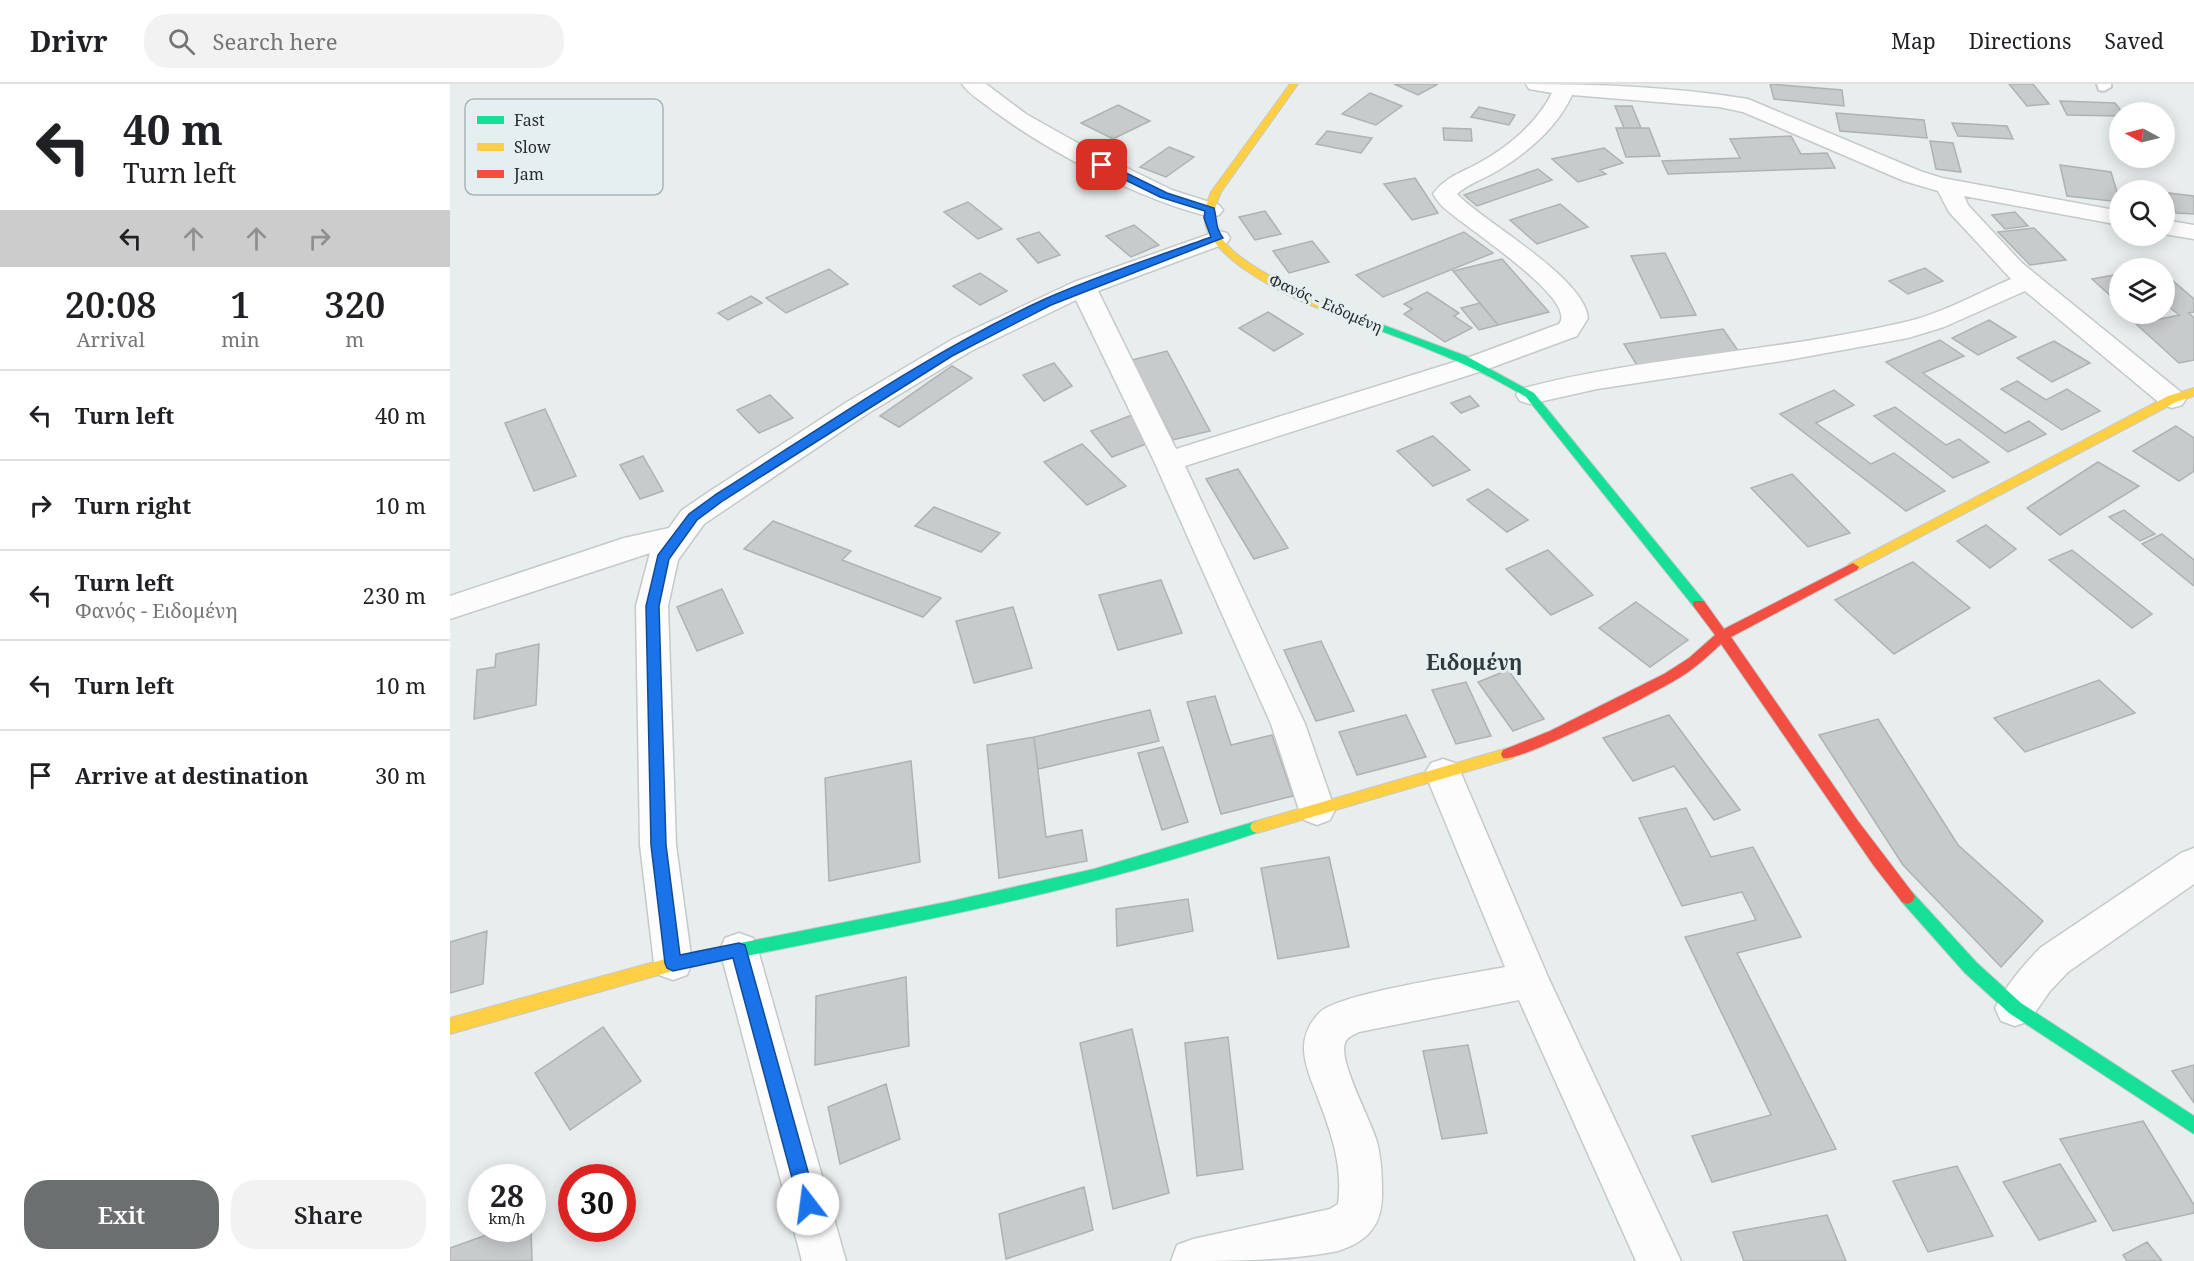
<!DOCTYPE html>
<meta charset="utf-8">
<style>
:root{--surface:#fff;--page:#f2f2f2;--text:#202124;--muted:#757577;--line:#e0e0e0;--accent:#6b6f70}
body{margin:0;font-family:"Noto Serif",serif;background:var(--page);color:var(--text);height:100vh;display:flex;flex-direction:column;font-size:22px;white-space:nowrap}
*{box-sizing:border-box;margin:0}
p{font-size:20px;color:var(--muted)}
.icon{flex:none;width:33px;height:33px;fill:none;stroke:currentColor;stroke-width:2;stroke-linecap:round;stroke-linejoin:round}
.map{position:relative;flex:1;overflow:hidden}
.drawer{display:flex;flex-direction:column;background:var(--surface);width:450px}
.drawer>*{flex:none}
.banner{background:#fff;color:var(--text);overflow:hidden}
.needle{width:39px;rotate:277deg}
.controls{position:absolute;left:1659px;top:18px;display:grid;gap:12px}
.controls a{display:grid;place-items:center;width:66px;height:66px;border-radius:50%;background:var(--surface);box-shadow:0 3px 15px #0003;font-size:30px}
.speed{position:absolute;left:18px;top:1080px;display:flex;gap:12px;font-size:30px;font-weight:700;text-align:center}
.speed>*{display:grid;place-content:center;width:78px;height:78px;border-radius:50%;background:var(--surface);box-shadow:0 3px 15px #0003;line-height:1}
.speed small{font-size:15px;font-weight:400}
.speed .limit{border:9px solid #d22;background:#fff;color:#111}
.pin{position:absolute;display:grid;place-items:center;width:51px;height:51px;color:#fff;margin:-26px;border-radius:12px;box-shadow:0 3px 9px #0006}
.me{position:absolute;width:66px;margin:-33px;rotate:345deg;stroke-linejoin:round;filter:drop-shadow(0 0 4px #0008)}
.turn{display:flex;align-items:center;gap:21px;height:126px;padding:0 24px;font-size:27px}
.turn .icon{width:78px;height:78px;stroke-width:2.5}
.turn b{display:block;font-size:42px;line-height:51px}
.lanes{display:flex;align-items:center;height:57px;padding:0 24px;background:#0003;justify-content:center;gap:30px;direction:ltr}
.lanes .off{opacity:.35}
.eta{display:flex;justify-content:space-evenly;align-items:center;height:102px;text-align:center}
.eta b{font-size:36px;font-weight:600;line-height:42px}
.primary-button{display:flex;gap:12px;margin-top:auto;padding:12px 24px}
.primary-button a{flex:1;height:69px;border-radius:24px;background:var(--accent);color:#fff;font-size:24px;font-weight:600;line-height:69px;text-align:center}
.primary-button a+a{background:var(--page);color:var(--text)}
ul{padding:0;list-style:none}
li{display:flex;align-items:center;gap:18px;height:90px;padding:0 24px;border-top:2px solid var(--line)}
li div{flex:1}
li b{display:block;font-size:22px}
li em{font-style:normal}
header{display:flex;align-items:center;gap:36px;box-sizing:border-box;height:84px;padding:0 30px;background:var(--surface);border-bottom:2px solid var(--line)}
header strong{font-size:28px}
nav{display:flex;gap:33px;margin-inline-start:auto;font-size:21px}
.search{width:420px;height:54px;background:var(--page);display:flex;align-items:center;gap:15px;box-sizing:border-box;padding:0 21px;border-radius:24px;color:var(--muted);font-size:22px}
main{display:flex;flex:1;min-height:0}
.map>svg:first-child{display:block}
</style>
<header>
<strong>Drivr</strong>
<div class="search"><svg class="icon" aria-label="search" viewBox="0 0 24 24"><circle cx="10" cy="10" r="6"/><path d="M15 15l6 6"/></svg>Search here</div>
<nav><a>Map</a><a>Directions</a><a>Saved</a></nav>
</header>
<main>
<section class="drawer">
<div class="banner">
<div class="turn"><svg class="icon" aria-label="left" viewBox="0 0 24 24"><path d="M17 20v-9H6M10 6l-5 5 5 5"/></svg><div><b>40 m</b>Turn left</div></div>
<div class="lanes"><svg class="icon" aria-label="left" viewBox="0 0 24 24"><path d="M17 20v-9H6M10 6l-5 5 5 5"/></svg><svg class="icon off" aria-label="ahead" viewBox="0 0 24 24"><path d="M12 20V5M6 11l6-6 6 6"/></svg><svg class="icon off" aria-label="ahead" viewBox="0 0 24 24"><path d="M12 20V5M6 11l6-6 6 6"/></svg><svg class="icon off" aria-label="right" viewBox="0 0 24 24"><path d="M7 20v-9h11M14 6l5 5-5 5"/></svg></div>
</div>
<div class="eta">
<div><b>20:08</b><p>Arrival</p></div>
<div><b>1</b><p>min</p></div>
<div><b>320</b><p>m</p></div>
</div>
<ul>
<li><svg class="icon" aria-label="left" viewBox="0 0 24 24"><path d="M17 20v-9H6M10 6l-5 5 5 5"/></svg><div><b>Turn left</b></div><em>40 m</em></li>
<li><svg class="icon" aria-label="right" viewBox="0 0 24 24"><path d="M7 20v-9h11M14 6l5 5-5 5"/></svg><div><b>Turn right</b></div><em>10 m</em></li>
<li><svg class="icon" aria-label="left" viewBox="0 0 24 24"><path d="M17 20v-9H6M10 6l-5 5 5 5"/></svg><div><b>Turn left</b><p>Φανός - Ειδομένη</p></div><em>230 m</em></li>
<li><svg class="icon" aria-label="left" viewBox="0 0 24 24"><path d="M17 20v-9H6M10 6l-5 5 5 5"/></svg><div><b>Turn left</b></div><em>10 m</em></li>
<li><svg class="icon" aria-label="arrive" viewBox="0 0 24 24"><path d="M6 21V4h12l-3 4 3 4H6"/></svg><div><b>Arrive at destination</b></div><em>30 m</em></li>
</ul>
<div class="primary-button"><a>Exit</a><a>Share</a></div>
</section>
<div class="map">
<svg width="1744" height="1177" viewBox="0 0 1744 1177">
<rect width="100%" height="100%" fill="#e8edee"/>
<path fill="#c8cbcc" stroke="#aeb2b3" stroke-width="1.5" d="M944 0H988L968 11Z
M1320 0 1392 6 1394 22 1324 15Z
M1559 0H1583L1599 20 1577 22Z
M920 9 952 22 926 41 892 30Z
M1610 17 1665 19 1672 28H1670V32L1617 31Z
M668 21 700 37 663 55 631 39Z
M1165 22H1182L1191 44H1174Z
M1029 23 1065 31 1059 41 1021 33Z
M1386 29 1474 36 1477 54 1390 47Z
M1502 39 1557 42 1563 55 1508 52Z
M993 44 1021 45 1022 57 994 56Z
M1166 44H1199L1210 72 1176 73Z
M877 47 922 54 911 69 866 60Z
M1341 52 1351 70 1377 69 1385 84 1218 90 1212 77 1290 74 1280 55Z
M1480 57 1503 59 1511 88 1486 85Z
M719 63 744 73 716 93 690 83Z
M1154 64 1173 79 1150 86 1156 90 1128 98 1102 75Z
M1610 81 1661 88 1670 118 1617 112Z
M1088 85 1102 96 1027 122 1014 111Z
M965 94 988 129 962 136 934 100Z
M1719 109 1744 112V130L1726 129Z
M518 118 552 145 528 155 494 128Z
M1110 120 1138 143 1087 160 1060 136Z
M815 127 831 150 805 156 789 133Z
M1565 128 1578 142 1555 145 1542 131Z
M684 141 709 161 681 173 656 152Z
M1584 144 1616 176 1580 181 1548 148Z
M589 148 610 171 588 179 567 155Z
M1014 148 1043 169 933 213 906 191Z
M862 157 879 178 839 189 823 167Z
M1215 169 1246 231 1211 234 1181 172Z
M1052 175 1099 228 1048 241 1003 187Z
M1475 184 1493 197 1458 210 1439 197Z
M379 185 398 200 336 229 316 214Z
M530 189 557 207 530 221 503 202Z
M1714 189 1744 215V228L1739 229 1744 234V276L1729 279 1686 240 1729 231 1714 219Z
M1670 190V215L1665 216 1642 195Z
M977 208 1009 229 1004 232 1022 244 995 258 954 230 962 225 954 220Z
M301 212 312 219 278 236 268 229Z
M1030 219 1048 241 1029 246 1011 224Z
M818 228 853 250 824 267 789 244Z
M1539 236 1566 253 1528 271 1502 254Z
M1273 245 1289 268 1188 283 1174 260Z
M1490 256 1514 272 1473 289 1555 349 1579 337 1596 350 1558 368 1436 278Z
M1604 257 1640 279 1602 298 1567 274Z
M717 267 760 347 723 356 682 276Z
M604 279 622 302 594 317 573 291Z
M502 282 522 294 449 343 430 332Z
M1567 297 1596 316 1617 305 1650 327 1612 346 1551 305Z
M1384 306 1404 321 1366 339 1421 380 1444 369 1495 407 1456 427 1330 330Z
M320 311 343 334 309 349 287 326Z
M1020 312 1029 322 1011 329 1001 319Z
M1445 323 1496 361 1509 355 1539 378 1503 394 1424 332Z
M95 325 126 392 84 407 55 339Z
M682 331 704 357 662 373 641 347Z
M1726 342 1744 354V387L1729 397 1683 367Z
M983 352 1020 386 983 402 947 367Z
M632 360 676 402 637 421 594 378Z
M193 372 213 407 190 415 170 381Z
M1648 378 1689 402 1610 451 1577 424Z
M788 385 838 464 804 475 756 395Z
M1342 390 1400 449 1358 463 1301 404Z
M1038 405 1078 436 1057 448 1017 416Z
M484 423 550 449 531 468 465 442Z
M1674 426 1705 450 1690 457 1659 433Z
M323 437 401 467 392 476 491 514 473 533 294 465Z
M1536 441 1566 465 1540 484 1507 457Z
M1712 450 1744 476V502L1692 460Z
M1098 466 1143 511 1101 531 1056 485Z
M1622 466 1702 530 1682 544 1599 476Z
M1463 478 1520 524 1444 570 1385 516Z
M711 496 732 549 668 566 649 511Z
M272 505 293 549 247 567 227 523Z
M1186 518 1238 556 1200 583 1149 544Z
M563 523 582 584 524 599 506 537Z
M871 557 904 627 866 637 834 566Z
M89 560 86 621 24 635 27 586 45 583 46 570Z
M1058 586 1094 635 1063 647 1028 598Z
M1649 596 1685 629 1575 668 1544 634Z
M1016 598 1041 652 1006 660 982 606Z
M765 612 781 661 822 651 843 712 771 730 737 618Z
M700 626 709 657 588 685 584 653Z
M956 631 976 673 907 691 889 648Z
M1219 631 1290 726 1264 736 1224 682 1183 697 1153 654Z
M1428 635 1508 761 1593 837 1551 883 1453 781 1369 651Z
M584 653 596 753 632 746 637 777 549 794 537 661Z
M713 663 738 738 712 746 688 669Z
M461 677 470 778 379 797 375 694Z
M1236 724 1261 773 1303 763 1351 853 1287 869 1386 1065 1262 1098 1242 1052 1321 1031 1235 853 1306 836 1292 808 1232 822 1189 734Z
M879 773 899 863 828 875 811 784Z
M738 815 743 847 667 862 666 825Z
M37 847 33 900 0 909V858Z
M456 893 459 962 365 981 366 912Z
M153 943 191 997 120 1046 85 989Z
M682 945 719 1109 663 1125 630 959Z
M778 953 793 1085 747 1092 735 959Z
M1018 961 1037 1049 992 1055 973 967Z
M1744 981V1019L1722 987Z
M436 1000 450 1055 390 1080 378 1023Z
M1693 1037 1744 1121V1129L1663 1147 1610 1055Z
M1610 1080 1646 1137 1589 1156 1553 1098Z
M1507 1082 1543 1152 1478 1168 1443 1097Z
M634 1103 643 1146 556 1175 549 1130Z
M1377 1131 1396 1177H1294L1283 1148Z
M56 1144H81L82 1177H0V1164Z
M1697 1158 1712 1177H1677L1673 1171Z"/>
<g fill="none" stroke-linecap="round" stroke-linejoin="round">
<defs>
<path id="lane" d="M1647 0H1661V3L1654 7 1649 6Z"/>
<path id="street" d="M512 0H536L576 30 640 66 722 106 769 121 773 126 769 131 761 133C690 116 594 66 536 21 528 15 518 9 512 0Z
M1076 0C1150 0 1225 3 1298 15L1470 87 1492 94 1670 127V141L1514 112 1518 121 1572 179 1732 309 1736 315 1732 321 1722 324 1712 321 1575 207 1494 243 1458 254 1338 276 1147 305 1080 320 1070 317 1066 311 1070 305C1195 272 1326 268 1451 239 1489 231 1526 210 1561 195L1499 128 1488 107 1454 97 1293 28 1269 23 1122 11C1107 44 1077 69 1047 87 1034 95 1019 99 1007 110 1035 139 1134 193 1138 234L1127 252 1035 286 735 382 855 640 885 726 880 736 867 741 854 736 849 726 821 640 704 377 626 216 521 267 417 330 254 440 228 476 218 522 226 761 242 879 237 891 223 896 209 891 204 879 190 761 186 522 200 469 0 535V512L174 454 219 444 232 426 260 407 397 318 503 255 624 198 768 147 777 149 780 154 777 159 648 207 726 365 1017 274 1109 240C1130 215 1008 139 991 121 988 118 986 114 983 110 995 93 1011 89 1029 79 1058 63 1087 39 1102 9L1079 5Z
M1714 136 1744 141V155L1714 150Z
M993 675 1005 679 1011 689 1098 893 1231 1177H1186L1069 916 909 948C903 951 897 953 895 959 888 977 921 1036 927 1058 931 1074 932 1090 932 1107 933 1140 919 1157 888 1167 839 1177 773 1177 721 1177L727 1161 743 1155 880 1125 888 1120C894 1078 878 1040 863 1001 853 974 847 953 869 929 888 909 1021 890 1055 883L975 689 981 679Z
M1744 764V800L1618 888 1600 907 1579 937 1565 942 1551 937 1545 924C1556 901 1573 882 1590 864L1731 769Z
M289 849 303 854 308 866 396 1177H352L270 866 275 854Z"/>
<path id="fast" d="M893 226 1016 272 1084 309 1254 517 1255 520 1254 523H1244L1076 313C1018 277 953 256 889 231V227Z
M807 737 812 739 814 743 812 747C623 812 425 846 230 885L224 883 222 878 224 873 230 871 502 817 644 785Z
M1457 806 1462 808 1527 879 1571 919 1744 1032V1050L1559 929 1515 889 1452 818 1449 813 1452 808Z"/>
<path id="slow" d="M840 0H848L771 108C766 119 762 132 766 144 779 180 863 213 897 227V231L893 232C854 222 777 185 758 148 752 136 756 120 761 108Z
M1744 304V312L1726 318 1407 486 1403 487 1397 483 1399 480 1718 312Z
M1058 664 1063 666 1065 670 1063 674 807 749 802 747 800 743 802 739 807 737Z
M230 871 236 873 238 878 236 883 230 885 0 950V934Z"/>
<path id="jam" d="M1403 479 1409 483 1407 486 1281 553 1408 737 1462 808 1465 813 1462 818 1457 820 1452 818 1424 782 1271 560C1256 574 1242 587 1224 597 1202 610 1069 679 1053 674L1051 670 1053 666 1100 647 1214 590 1239 574 1265 551 1244 523 1243 520 1244 517H1254L1274 545Z"/>
</defs>
<use href="#lane" stroke="#c5c9ca" stroke-width="4"/>
<use href="#street" stroke="#c5c9ca" stroke-width="3"/>
<use href="#fast" stroke="#c5c9ca" stroke-width="2"/>
<use href="#slow" stroke="#c5c9ca" stroke-width="2"/>
<use href="#jam" stroke="#c5c9ca" stroke-width="2"/>
<use href="#lane" fill="#fcfcfc" fill-rule="evenodd"/>
<use href="#street" fill="#fcfcfc" fill-rule="evenodd"/>
<use href="#fast" fill="#16e098" fill-rule="evenodd"/>
<use href="#slow" fill="#ffcf43" fill-rule="evenodd"/>
<use href="#jam" fill="#f24e42" fill-rule="evenodd"/>
</g>
<path fill="#1a73e8" stroke="#114b97" stroke-width="1.5" d="M649 79H656L717 109 764 124C767 134 765 144 773 154L601 221 502 272 274 416 247 436 219 475 209 522 216 761 230 871 289 859 295 861 367 1120 364 1127 358 1129 352 1127 349 1120 283 874 223 887 217 884 215 879 201 761 196 522 208 471 239 430 265 411C373 343 479 268 595 215 649 191 706 173 761 153L754 134 755 127 710 113 649 83Z"/>
<g text-anchor="middle" dominant-baseline="central" stroke-width="6" stroke-linejoin="round" paint-order="stroke">
<g font-size="15" fill="#272b2c" stroke="#e5eff1">
<text transform="translate(876 219) rotate(24)">Φανός - Ειδομένη</text>
</g>
<g font-size="21" font-weight="bold" fill="#31393a" stroke="#e5eff1">
<text x="1024" y="578">Ειδομένη</text>
</g>
</g>
<rect x="15" y="15" width="198" height="96" rx="9" fill="#e5eff1" stroke="#acb4b6" stroke-width="1.5"/>
<rect x="27" y="32" width="27" height="8" fill="#16e098"/>
<rect x="27" y="59" width="27" height="8" fill="#ffcf43"/>
<rect x="27" y="86" width="27" height="8" fill="#f24e42"/>
<g font-size="16" fill="#272b2c">
<text x="64" y="42">Fast</text>
<text x="64" y="69">Slow</text>
<text x="64" y="96">Jam</text>
</g>
</svg>
<div class="controls">
<a><svg class="needle" viewBox="-14 -14 28 28"><path d="M0-13l5 13h-10z" fill="#e53935"/><path d="M0 13l5-13h-10z" fill="#757577"/></svg></a>
<a><svg class="icon" aria-label="search" viewBox="0 0 24 24"><circle cx="10" cy="10" r="6"/><path d="M15 15l6 6"/></svg></a>
<a><svg class="icon" aria-label="layers" viewBox="0 0 24 24"><path d="M12 4l9 5-9 5-9-5zM3 14l9 5 9-5"/></svg></a>
</div>
<div class="speed"><div>28<small>km/h</small></div><div class="limit">30</div></div>
<div class="pin" style="left:652px;top:81px;background:#d93025"><svg class="icon" aria-label="arrive" viewBox="0 0 24 24"><path d="M6 21V4h12l-3 4 3 4H6"/></svg></div>
<svg class="me" style="left:358px;top:1120px" viewBox="-20 -20 40 40"><circle r="19" fill="#fff"/><path d="M0-13L10 11 0 6-10 11z" fill="#1a73e8"/></svg>
</div>
</main>
